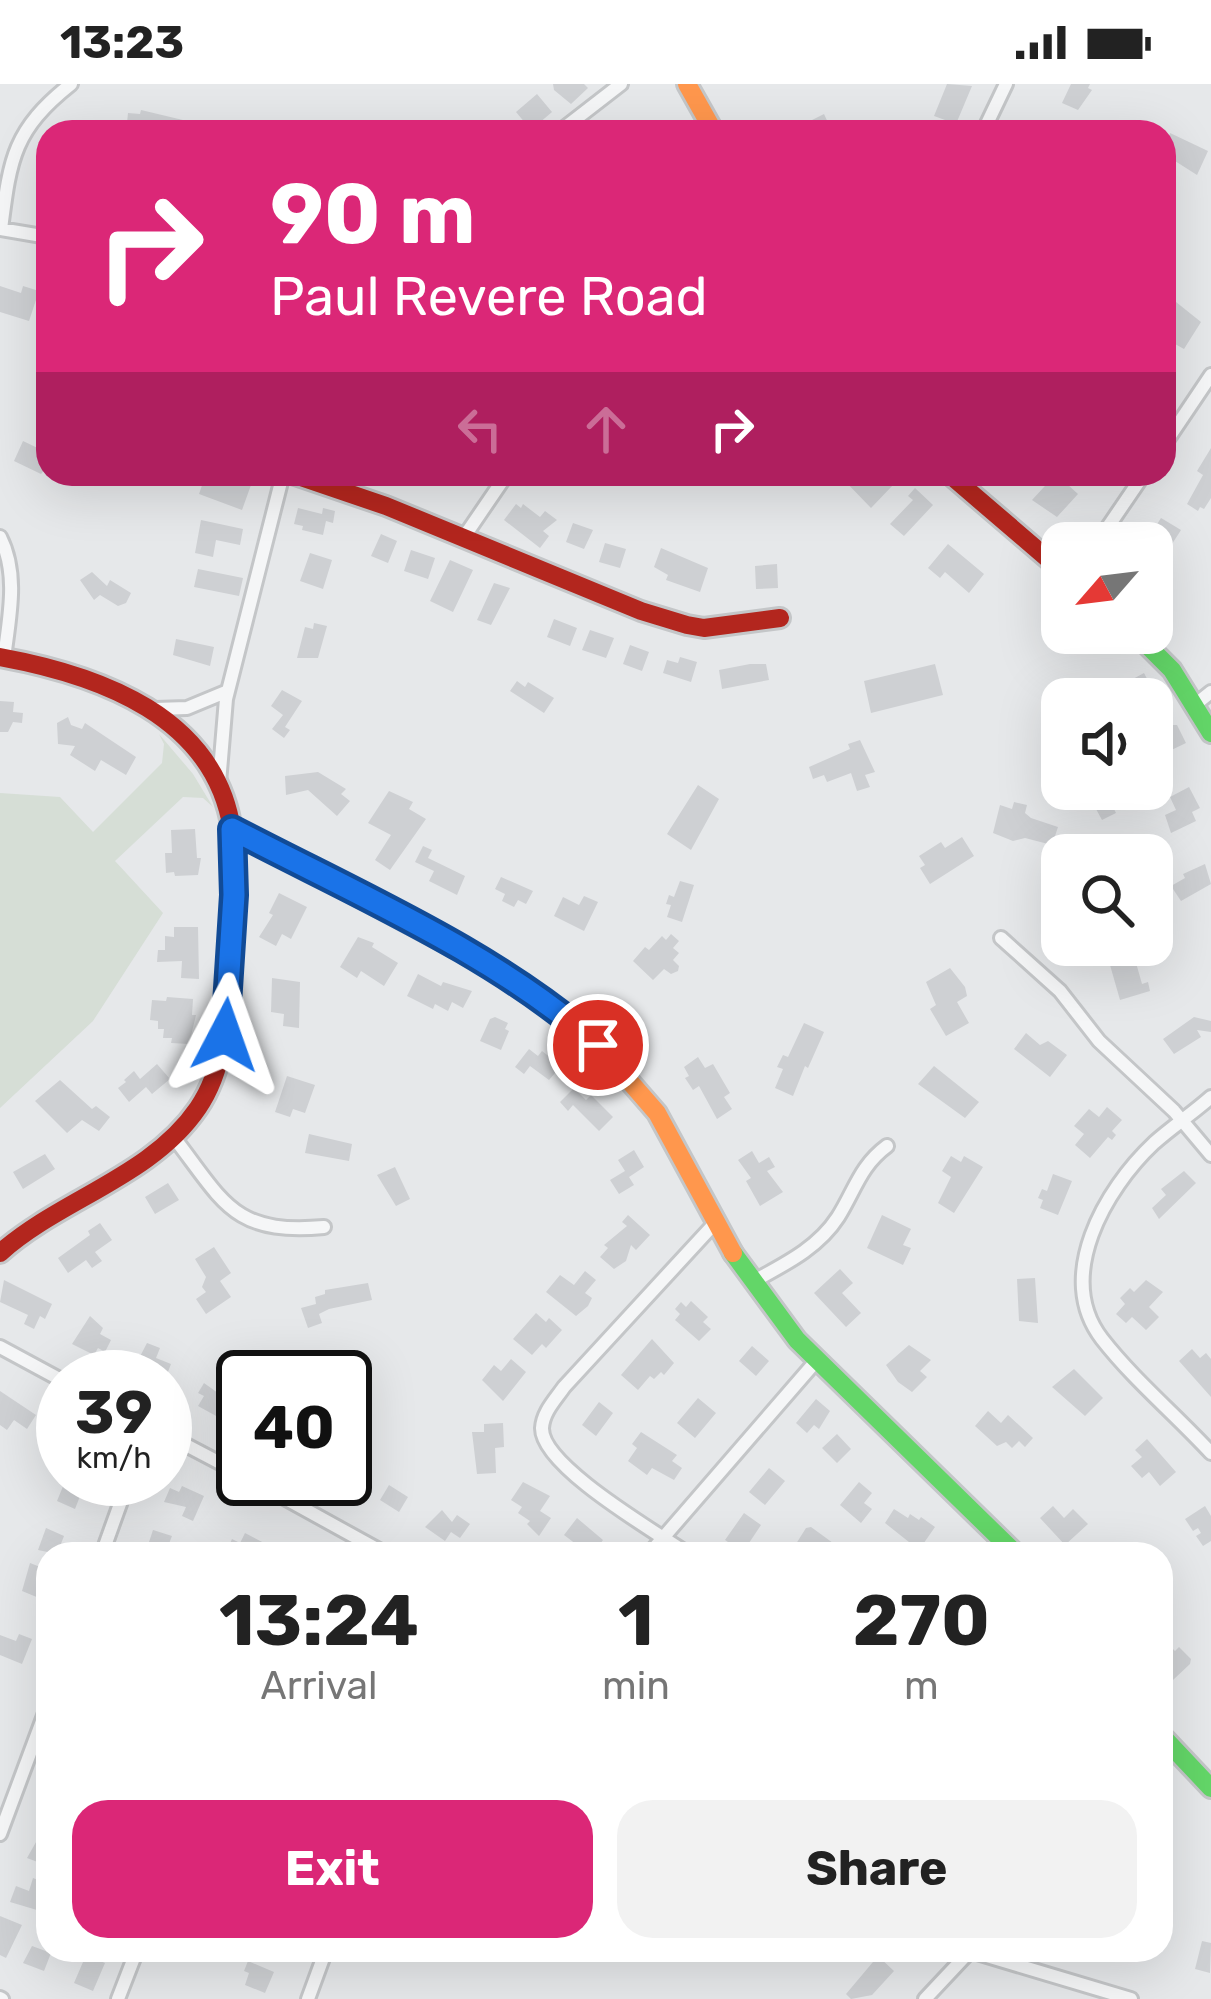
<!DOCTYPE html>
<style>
:root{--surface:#fff;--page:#f2f2f2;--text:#222;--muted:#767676;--accent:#db2777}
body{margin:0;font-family:Rubik,sans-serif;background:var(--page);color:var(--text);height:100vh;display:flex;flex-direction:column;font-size:45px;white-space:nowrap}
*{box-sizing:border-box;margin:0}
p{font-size:39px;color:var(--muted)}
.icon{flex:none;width:66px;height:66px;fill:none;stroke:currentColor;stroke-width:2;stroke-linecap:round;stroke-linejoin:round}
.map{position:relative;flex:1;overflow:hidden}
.panel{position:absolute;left:36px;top:1458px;width:1137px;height:420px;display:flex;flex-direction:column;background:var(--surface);border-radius:36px;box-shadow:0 12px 48px #0002}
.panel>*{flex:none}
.top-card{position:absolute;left:36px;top:36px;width:1140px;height:366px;border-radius:36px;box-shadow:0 12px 48px #0002;background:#db2777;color:#fff;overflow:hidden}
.needle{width:78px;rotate:242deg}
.fabs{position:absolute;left:1041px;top:438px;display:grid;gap:24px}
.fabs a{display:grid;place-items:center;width:132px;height:132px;border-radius:24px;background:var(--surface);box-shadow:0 12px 48px #0002;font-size:60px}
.speed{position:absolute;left:36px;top:1266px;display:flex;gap:24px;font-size:60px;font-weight:700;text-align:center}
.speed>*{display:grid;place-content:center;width:156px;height:156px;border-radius:50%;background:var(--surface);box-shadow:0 12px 48px #0002;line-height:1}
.speed small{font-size:30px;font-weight:400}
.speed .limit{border:6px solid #111;border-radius:18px;background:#fff;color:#111}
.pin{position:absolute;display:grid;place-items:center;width:102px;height:102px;color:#fff;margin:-51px;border:6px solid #fff;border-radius:50%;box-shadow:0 3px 12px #0007}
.me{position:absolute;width:132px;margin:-66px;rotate:4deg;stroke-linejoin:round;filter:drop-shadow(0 0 9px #0008)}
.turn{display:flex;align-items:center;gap:42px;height:252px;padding:0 36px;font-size:54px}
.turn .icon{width:156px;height:156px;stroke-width:2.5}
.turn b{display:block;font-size:84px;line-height:102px}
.lanes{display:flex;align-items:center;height:114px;padding:0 36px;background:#0003;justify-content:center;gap:60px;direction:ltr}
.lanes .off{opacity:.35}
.eta{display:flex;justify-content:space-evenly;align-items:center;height:204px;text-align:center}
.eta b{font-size:72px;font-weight:700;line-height:84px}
.primary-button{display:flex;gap:24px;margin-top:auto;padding:24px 36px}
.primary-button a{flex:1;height:138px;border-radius:36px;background:var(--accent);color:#fff;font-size:48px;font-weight:700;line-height:138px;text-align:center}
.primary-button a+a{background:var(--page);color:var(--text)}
.status{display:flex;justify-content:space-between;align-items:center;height:84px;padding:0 60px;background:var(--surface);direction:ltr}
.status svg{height:33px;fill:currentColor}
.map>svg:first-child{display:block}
</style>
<div class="status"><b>13:23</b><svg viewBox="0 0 49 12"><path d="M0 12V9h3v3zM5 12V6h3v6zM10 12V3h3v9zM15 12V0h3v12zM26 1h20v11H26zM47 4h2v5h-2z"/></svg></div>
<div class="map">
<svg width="1211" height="1915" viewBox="0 0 1211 1915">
<rect width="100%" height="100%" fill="#e6e8ea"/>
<path fill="#d6ded6" d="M159 650 193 690 213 723 203 714 183 713 115 777 163 829 93 937 0 1024V709L60 713 93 748 162 679 164 660Z"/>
<path fill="#ced0d3" d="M553 0H584L588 4 571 20 554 6Z
M947 0 972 2 956 40 934 32Z
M1071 0H1090L1088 4 1092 6 1078 26 1062 19Z
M537 10 552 28 531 46 516 28Z
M141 26 183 36 181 48H126L128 29 140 30Z
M824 30 831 45 788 48Z
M1170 49 1208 67 1197 91 1164 70Z
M0 202 21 209 23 202 39 207 29 237 0 228Z
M1176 218 1201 238 1184 265 1175 260 1164 282V225L1170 228Z
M23 357 48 369V382L41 390 14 377Z
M1211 364V414L1204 425 1200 423 1198 427 1187 420 1203 391 1197 387Z
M206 390H220L251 401 242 426 199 410Z
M843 390H884L894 400 871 424 841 393Z
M1056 390 1078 410 1057 433 1032 416Z
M915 404 933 421 904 452 890 440 913 416 908 412Z
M516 420 521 424 523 420 540 433 545 427 557 436 543 447 549 452 540 464 504 436Z
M298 424 322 430 323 424 335 427 333 439 326 437 323 451 302 446 303 442 294 440Z
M1161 434 1181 446 1165 471 1169 474 1163 482 1158 479 1152 489V459H1145Z
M201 436 243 445 240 461 216 456 213 473 195 469Z
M573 439 593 446 584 465 566 458Z
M381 450 397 457 388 479 371 472Z
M605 459 626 465 620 484 599 478Z
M948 460 984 490 969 509 945 488 940 494 928 484Z
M661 464 708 484 700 508 666 496 668 491 654 483Z
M411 466 435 474 428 495 404 487Z
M310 469 332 476 323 505 300 497Z
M450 476 473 486 453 528 430 517Z
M777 480 778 504 756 505 755 482Z
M198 485 243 494 239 512 194 503Z
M92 488 107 502 110 496 131 509 126 519 118 522 100 511 94 516 80 496Z
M494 499 510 504 491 541 477 536Z
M554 535 577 544 570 562 547 553Z
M314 539 327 542 318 574H297L305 543 313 545Z
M590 546 614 554 606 574 582 566Z
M176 555 214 563 210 582 173 571Z
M630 561 649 568 642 587 623 580Z
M680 573 697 578 691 598 663 589 667 576 678 579Z
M750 580H766L769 596 722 605 719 586Z
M935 580 943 611 871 629 864 597Z
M1144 589 1151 602 1135 611 1132 606 1120 613 1116 604Z
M517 597 525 603 528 598 554 614 544 629 510 607Z
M282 606 302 617 285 643 290 646 284 654 272 645 283 631 271 622Z
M0 617 14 618 13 628 23 629 22 639 13 638 8 648H0Z
M68 633 71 641 82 645 85 639 136 673 126 691 101 676 95 687 70 671 75 662 58 660 57 639Z
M1171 641H1177L1186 659 1161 671 1156 648Z
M860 656 875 688 865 691 870 703 857 707 851 689 827 698 824 691 813 695 809 683 850 665 848 660Z
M318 688 346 705 341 710 350 717 337 732 308 706 286 711 285 692Z
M698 701 719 715 691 766 667 750Z
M1189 703 1200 724 1192 728 1196 737 1171 749 1165 731 1176 726 1170 713Z
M389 707 413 718 409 725 426 735 390 786 375 776 391 751 368 739Z
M1105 707 1116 729 1102 736 1090 714Z
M1014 718 1027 721 1025 729 1031 734 1058 743 1052 761 1025 754 1013 757 993 749 1000 721 1012 725Z
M195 745 197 774H201L198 791 175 792 174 788 166 789 165 769H172L171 746Z
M962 753 974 772 930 800 920 784 925 781 919 772 941 758 945 764Z
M423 762 432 766 428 774 465 792 457 811 429 797 434 787 415 778Z
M1205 780 1211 800 1181 817 1171 802 1185 794 1183 790Z
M1048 792 1062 795V826L1042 821Z
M501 793 533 807 526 820 518 816 514 823 502 817 505 810 495 805Z
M680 797 694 801 682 838 667 833 671 821 666 820 669 811 674 813Z
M279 809 307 823 291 855 282 850 276 862 259 853 273 831 269 829Z
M584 812 598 818 584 847 554 832 563 813 579 821Z
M174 843H198L199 895 181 894 182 877 157 878 158 866H165V852L174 853Z
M671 850 679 857 673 864 679 869 673 876 679 882 678 887 671 890 664 885 653 896 633 877 645 863 649 866 662 852 666 856Z
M358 853 374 859 372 863 398 879 384 902 361 887 357 894 340 883Z
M1131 861 1142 900 1148 898 1150 907 1120 916 1106 867Z
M950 884 965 903 967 912 957 918 969 939 946 952 930 925 936 921 926 898Z
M418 890 441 902 443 898 472 907 463 924 452 918 448 927 435 920 433 925 407 912Z
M272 894 300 898 299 944 283 942 284 930 271 928Z
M167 913 193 915 192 931H196L189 960 171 959 172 954H163L164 945H158V937L150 936 152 916 166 917Z
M495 933 508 939 505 945 509 947 501 966 480 957 490 935Z
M1194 933 1211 937V948L1197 946 1201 953 1174 970 1163 955Z
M804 939 824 948 808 984 805 982 793 1012 775 1004 783 985 777 983 783 971 788 973Z
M1026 949 1040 961 1048 957 1067 971 1050 993 1014 965Z
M529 965 538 972 542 967 561 982 549 996 530 982 524 990 515 983Z
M698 973 705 984 713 980 730 1009 724 1013 732 1025 717 1035 699 1002 693 1006 685 994 689 992 684 983Z
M157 980 170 995 152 1010 146 1003 129 1018 118 1004 126 998 124 996 134 987 140 995Z
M934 982 979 1018 965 1034 918 1000Z
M287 992 315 1001 305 1029 293 1025 290 1033 275 1028Z
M60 996 92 1025 96 1022 110 1033 99 1047 82 1036 67 1049 35 1017Z
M574 1004 586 1016 591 1011 613 1033 599 1047 573 1021 568 1027 560 1018Z
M1107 1023 1122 1036 1112 1047 1116 1051 1112 1056 1108 1053 1090 1074 1075 1061 1084 1050 1074 1042 1089 1025 1099 1033Z
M309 1050 352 1060 349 1077 305 1069Z
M634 1066 644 1083 629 1093 634 1101 619 1110 610 1096 625 1087 618 1076Z
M752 1067 759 1079 769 1073 775 1083 767 1087 783 1108 760 1122 746 1097 751 1094 738 1076Z
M45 1070 55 1085 23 1105 13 1088Z
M951 1072 961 1078 964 1072 983 1083 954 1129 938 1119 951 1093 942 1087Z
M395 1083 410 1115 396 1122 377 1091Z
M1184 1087 1196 1099 1159 1135 1152 1124 1166 1111 1161 1105Z
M1053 1090 1072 1097 1058 1131 1040 1124 1043 1116 1038 1114 1042 1105 1047 1107Z
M168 1099 179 1116 155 1130 145 1113Z
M628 1131 650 1151 636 1166 631 1161 626 1177 614 1185 600 1173 608 1164 604 1161 627 1142 622 1138Z
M882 1131 911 1145 903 1161 911 1164 903 1181 867 1164Z
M100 1139 112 1156 95 1168 102 1177 92 1184 86 1176 68 1189 58 1174 90 1151 88 1147Z
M214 1163 231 1189 220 1197 231 1213 206 1230 196 1215 206 1208 202 1203 206 1193 195 1175Z
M840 1185 853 1199 842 1209 861 1229 846 1243 814 1209Z
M585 1187 596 1196 585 1209 592 1214 588 1222 576 1232 546 1208 560 1191 574 1201Z
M1035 1194 1038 1239 1019 1237 1017 1195Z
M4 1196 52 1220 45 1235 40 1232 34 1245 24 1240 28 1231 0 1218Z
M1146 1196 1163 1208 1149 1223 1159 1233 1146 1246 1132 1233 1126 1239 1116 1230 1125 1220 1120 1214 1130 1204 1134 1208Z
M368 1199 372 1216 329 1225 319 1230 322 1239 308 1244 301 1224 316 1220 315 1213 325 1210V1206Z
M691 1217 708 1233 703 1238 711 1245 699 1257 675 1236 680 1230 675 1225 681 1218 686 1223Z
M536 1229 546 1238 549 1234 562 1246 546 1264 542 1260 532 1271 513 1255Z
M90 1232 103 1244 100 1250 111 1256 105 1268 98 1264 94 1271 72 1260Z
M652 1255 674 1279 664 1291 661 1288 654 1295 650 1292 638 1306 621 1291Z
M147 1259 160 1264 156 1274 171 1280 166 1293H150L133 1286Z
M909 1261 931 1276 920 1287 927 1293 912 1308 898 1298 886 1281Z
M752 1262 769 1277 756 1292 739 1277Z
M1192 1265 1200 1274 1206 1269 1211 1275V1313L1179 1277Z
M511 1275 526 1288 503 1317 482 1296 494 1281 501 1287Z
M1074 1285 1103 1314 1085 1332 1052 1303Z
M204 1299 236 1322 227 1338 198 1322 204 1312 198 1309Z
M0 1307 36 1331 27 1345 14 1336 7 1346 0 1341Z
M698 1314 716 1329 695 1354 677 1339Z
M816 1315 830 1327 819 1345 814 1341 807 1349 796 1339Z
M599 1318 613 1329 596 1352 582 1341Z
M988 1327 1001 1339 1008 1331 1033 1354 1025 1363 1019 1357 1012 1364 1006 1358 997 1362 975 1342Z
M503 1339 504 1363 495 1364 496 1389 477 1390 472 1348H484V1340Z
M641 1348 677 1371 672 1377 682 1384 674 1396 652 1384 647 1391 628 1377 637 1364 632 1360Z
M837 1350 851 1365 837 1379 822 1364Z
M1147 1355 1176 1388 1160 1402 1149 1388 1142 1394 1131 1382 1142 1373 1135 1366Z
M769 1384 785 1397 765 1421 749 1408Z
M66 1395H78L76 1399 84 1402 75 1425 57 1417Z
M523 1398 550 1412 540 1427 551 1434 539 1452 527 1440 530 1437 518 1429 522 1423 511 1416Z
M859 1398 872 1409 864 1419 872 1425 861 1439 840 1421Z
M389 1401 408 1413 399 1428 380 1416Z
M182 1402 204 1412 193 1437 182 1432 186 1423 164 1418 170 1404 179 1408Z
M1053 1422 1064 1434 1073 1425 1088 1440 1065 1461 1040 1434Z
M1205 1422 1211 1432V1457L1203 1462 1196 1452 1201 1449 1198 1444 1193 1447 1185 1435Z
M894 1425 908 1434 910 1430 919 1436 921 1433 935 1443 919 1466 885 1439Z
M442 1426 452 1438 457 1431 470 1440 460 1454 451 1448 445 1457 425 1443Z
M744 1429 761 1441 743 1468 725 1456Z
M577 1434 603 1456 598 1463 608 1470H589L564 1451Z
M811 1443 833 1459 826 1470H805L794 1463 806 1444Z
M46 1444 64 1452 57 1470 38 1466Z
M153 1446 172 1452 165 1470 146 1467Z
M245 1449 266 1460 261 1470 238 1466 234 1470 227 1466 232 1455 240 1459Z
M30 1479 48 1486V1505L42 1506 39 1514 22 1507Z
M19 1550 32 1555 22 1580 0 1571V1551L16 1557Z
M1165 1557 1175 1567 1179 1563 1191 1575 1190 1580 1173 1596 1168 1597 1161 1588V1560Z
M40 1751 48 1754V1782L27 1774Z
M33 1794 48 1800 47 1829 10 1818 16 1802 29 1807Z
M0 1832 22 1841 6 1874 0 1871Z
M1202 1857 1211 1859 1210 1889 1195 1885Z
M32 1862 51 1869 44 1887 23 1879Z
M86 1871 105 1879 93 1907 74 1899Z
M878 1872 894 1887 872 1911 851 1915 846 1910Z
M248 1877 274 1888 265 1909 245 1901 249 1889 244 1887Z"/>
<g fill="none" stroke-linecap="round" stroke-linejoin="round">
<defs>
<path id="street" d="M559 48 621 0
M983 48 1006 0
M0 145 48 153
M1 145C10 75 13 46 71 0
M1164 361 1211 291
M0 453C19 490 9 534 4 574
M464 453 507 390
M1097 459 1144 390
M1196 620 1211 608
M155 625 187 624 228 607
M219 699 226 615 283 390
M1001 854 1060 907 1099 957 1174 1027 1211 1071
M1211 1013C1193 1029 1172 1043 1154 1059 1105 1105 1054 1193 1102 1255 1134 1296 1176 1331 1211 1369
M172 1051C224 1118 232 1151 324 1143
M754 1197C785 1180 818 1164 838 1133 855 1106 860 1082 887 1062
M0 1263 63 1297
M165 1350 243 1391
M250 1395 386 1470
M102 1470 129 1395
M649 1470 817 1276
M688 1470C656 1448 541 1382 542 1344 543 1328 555 1316 564 1303L716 1138
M0 1750 48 1621
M970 1867 1131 1915
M0 1914 2 1915
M118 1915 137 1866
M308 1915 326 1866
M925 1915 971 1866"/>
<path id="fast" d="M1135 549 1172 586 1211 649
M733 1169 797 1256 1016 1470
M1161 1651 1211 1704"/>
<path id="slow" d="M687 0 714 48
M232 745 500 888 566 932 598 961 657 1029 733 1169"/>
<path id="jam" d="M292 390 386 422 641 527 687 541 704 544 780 534
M949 390 1062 487
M0 573C99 591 215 632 232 746 239 788 232 831 230 874 227 924 228 980 198 1024 151 1093 60 1115 0 1169"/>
</defs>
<use href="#street" stroke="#c4c6c8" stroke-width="18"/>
<use href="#fast" stroke="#c4c6c8" stroke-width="24"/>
<use href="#slow" stroke="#c4c6c8" stroke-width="24"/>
<use href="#jam" stroke="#c4c6c8" stroke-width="24"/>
<use href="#street" stroke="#f5f6f7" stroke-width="12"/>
<use href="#fast" stroke="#63d668" stroke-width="18"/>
<use href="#slow" stroke="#ff974d" stroke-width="18"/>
<use href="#jam" stroke="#b3261e" stroke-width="18"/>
</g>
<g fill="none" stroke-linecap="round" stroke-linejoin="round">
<defs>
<path id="route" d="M225 951 234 811 232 745C352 808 497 870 598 961"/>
</defs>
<use href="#route" stroke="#114b97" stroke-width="30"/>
<use href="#route" stroke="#1a73e8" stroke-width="21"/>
</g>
</svg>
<div class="fabs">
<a><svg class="needle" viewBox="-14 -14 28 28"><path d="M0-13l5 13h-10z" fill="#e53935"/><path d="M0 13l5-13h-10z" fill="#767676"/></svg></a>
<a><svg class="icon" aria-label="sound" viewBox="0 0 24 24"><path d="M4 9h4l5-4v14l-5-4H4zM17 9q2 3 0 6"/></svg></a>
<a><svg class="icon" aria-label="search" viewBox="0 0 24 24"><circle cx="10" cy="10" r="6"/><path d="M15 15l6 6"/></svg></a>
</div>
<div class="speed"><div>39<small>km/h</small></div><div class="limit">40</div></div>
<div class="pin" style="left:598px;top:961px;background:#d93025"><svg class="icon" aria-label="arrive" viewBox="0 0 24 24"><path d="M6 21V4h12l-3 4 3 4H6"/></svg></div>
<svg class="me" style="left:225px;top:951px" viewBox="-20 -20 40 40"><path d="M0-17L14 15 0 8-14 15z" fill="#1a73e8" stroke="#fff" stroke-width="4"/></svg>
<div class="top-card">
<div class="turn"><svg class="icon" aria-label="right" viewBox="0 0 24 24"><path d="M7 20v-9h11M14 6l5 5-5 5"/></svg><div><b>90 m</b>Paul Revere Road</div></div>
<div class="lanes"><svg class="icon off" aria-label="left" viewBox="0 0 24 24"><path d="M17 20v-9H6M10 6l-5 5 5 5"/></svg><svg class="icon off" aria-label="ahead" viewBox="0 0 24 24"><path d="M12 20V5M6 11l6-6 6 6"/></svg><svg class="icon" aria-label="right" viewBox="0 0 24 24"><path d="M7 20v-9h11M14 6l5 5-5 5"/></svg></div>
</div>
<section class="panel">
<div class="eta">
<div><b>13:24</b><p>Arrival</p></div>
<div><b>1</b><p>min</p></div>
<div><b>270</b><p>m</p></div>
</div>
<div class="primary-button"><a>Exit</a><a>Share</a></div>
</section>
</div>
